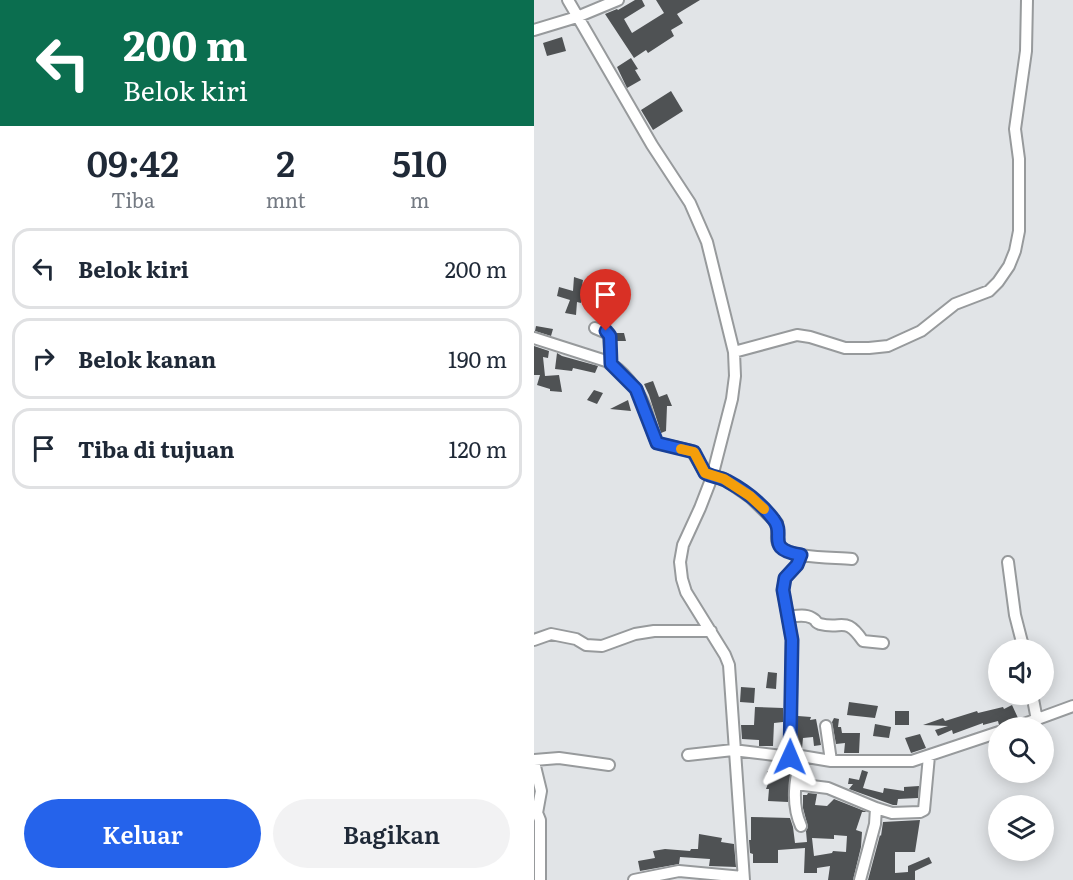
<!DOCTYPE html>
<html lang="id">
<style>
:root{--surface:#fff;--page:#f2f2f3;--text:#1f2937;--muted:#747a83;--line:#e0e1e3;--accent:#2563eb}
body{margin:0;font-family:Literata,serif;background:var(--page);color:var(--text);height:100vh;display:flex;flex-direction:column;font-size:22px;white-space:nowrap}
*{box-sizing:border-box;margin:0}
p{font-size:20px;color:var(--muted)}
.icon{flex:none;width:33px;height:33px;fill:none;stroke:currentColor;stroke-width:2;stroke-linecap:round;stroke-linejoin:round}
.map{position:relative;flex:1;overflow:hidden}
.drawer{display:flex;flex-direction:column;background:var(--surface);width:534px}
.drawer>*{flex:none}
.guide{background:#0b6e4f;color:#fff;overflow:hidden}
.controls{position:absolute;left:454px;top:639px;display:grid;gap:12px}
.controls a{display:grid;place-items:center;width:66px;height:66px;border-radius:50%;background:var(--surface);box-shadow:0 3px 15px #0003;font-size:30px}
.pin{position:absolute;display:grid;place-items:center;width:51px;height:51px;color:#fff;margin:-62px -26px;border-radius:50% 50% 50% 0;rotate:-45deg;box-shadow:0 0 6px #0007}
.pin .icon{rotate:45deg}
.me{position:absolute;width:66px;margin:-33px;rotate:1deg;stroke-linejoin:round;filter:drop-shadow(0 0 4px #0008)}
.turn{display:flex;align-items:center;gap:21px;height:126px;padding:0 24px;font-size:27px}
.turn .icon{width:78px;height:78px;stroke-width:2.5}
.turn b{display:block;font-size:42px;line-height:51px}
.eta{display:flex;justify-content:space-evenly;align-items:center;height:102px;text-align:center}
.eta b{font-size:36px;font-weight:600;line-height:42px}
.cta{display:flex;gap:12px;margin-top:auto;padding:12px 24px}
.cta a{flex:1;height:69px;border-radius:36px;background:var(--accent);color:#fff;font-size:24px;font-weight:600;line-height:69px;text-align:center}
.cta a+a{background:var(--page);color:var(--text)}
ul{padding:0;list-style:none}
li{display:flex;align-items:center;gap:18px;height:81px;margin:0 12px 9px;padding:0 12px;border:3px solid var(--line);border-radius:18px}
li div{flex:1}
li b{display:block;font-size:22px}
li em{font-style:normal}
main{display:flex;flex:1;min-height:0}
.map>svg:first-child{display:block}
</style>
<main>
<section class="drawer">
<div class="guide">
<div class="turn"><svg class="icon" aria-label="left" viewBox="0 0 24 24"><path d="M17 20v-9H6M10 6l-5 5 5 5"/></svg><div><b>200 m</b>Belok kiri</div></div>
</div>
<div class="eta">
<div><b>09:42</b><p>Tiba</p></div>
<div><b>2</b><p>mnt</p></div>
<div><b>510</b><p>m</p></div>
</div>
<ul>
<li><svg class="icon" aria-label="left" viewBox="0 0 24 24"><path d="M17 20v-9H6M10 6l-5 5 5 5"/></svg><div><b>Belok kiri</b></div><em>200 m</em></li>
<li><svg class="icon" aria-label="right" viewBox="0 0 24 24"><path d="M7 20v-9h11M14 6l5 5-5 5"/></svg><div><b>Belok kanan</b></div><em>190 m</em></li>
<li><svg class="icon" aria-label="arrive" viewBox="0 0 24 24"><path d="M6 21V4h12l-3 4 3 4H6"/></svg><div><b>Tiba di tujuan</b></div><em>120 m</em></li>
</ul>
<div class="cta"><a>Keluar</a><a>Bagikan</a></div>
</section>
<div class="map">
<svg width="539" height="880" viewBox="0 0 539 880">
<rect width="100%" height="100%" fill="#e1e4e7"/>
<path fill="#4f5254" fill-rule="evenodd" d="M101 0H108L111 6 90 19 98 33 130 13 122 0H166L143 14 149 23 137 30 140 36 114 53 112 50 100 58 71 14 83 9 84 10Z
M28 37 32 51 13 56 9 43Z
M97 58 104 69 101 70 107 80 93 88 83 67Z
M137 91 149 111 119 130 107 110Z
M40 277 49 280 47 293 49 294 47 303 43 302 42 315 31 313 36 300 23 296 25 287 39 291Z
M2 326 19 329 17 336 1 331Z
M82 333H90L92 341H83Z
M0 346 15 351 14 358 9 357 11 376 25 375 28 392 16 391V389L3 385 6 375H0Z
M23 353 28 356 64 366 61 373 39 368 38 371 21 369Z
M119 381 125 397 133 394 138 406H133L132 431 127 433 115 395 110 384Z
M60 390 69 393 63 404 53 400Z
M94 400 97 411 76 409Z
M234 672 243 673 242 689 232 688Z
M207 687 221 688 220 703 206 702Z
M315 702 344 706 341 718 313 715Z
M478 705 484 718 465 725 464 721 449 725V723L419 734 418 730 404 736 401 730 414 726 389 725 409 718 411 721 443 711 444 713 469 707 470 709Z
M221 707 249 708V722L240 723 239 746H225V740L208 739 207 725H220Z
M361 711H375V725H361Z
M264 716 277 717 276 720 282 719 287 745 280 746 279 737 269 738 268 749H264Z
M300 718 305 719 304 727H307L308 733H326L325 753H310L311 743 302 744 298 722Z
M341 724 357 727 355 738 339 736Z
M386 734 392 748 377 753 371 738Z
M254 764 257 765 254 802 234 801 235 789H232L235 781H232L233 771 252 773Z
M328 770 334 772 329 788 349 793 350 788 370 791V787L385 786 384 798 364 799 363 805H359L315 789 319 784H314L315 778 325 780Z
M274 793 283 794 281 805 293 806 300 799 333 812H328L322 830 328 832 327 847 319 880H294L296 866 283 868V873H270L271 848 244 850V863H219V854L216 853 215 840H217V817L256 818 259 827 261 843 273 842 272 831 274 827 269 808V795H273ZM300 835 313 836 312 852 299 851 298 853 280 856 278 838 300 839Z
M386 820 381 852H361V873L374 872V866L395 857 398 863 381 871V880H334L346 835 347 836 349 822Z
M165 834 188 838 187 842 200 844 202 867 175 866 176 859 146 857 145 864 106 871 104 861 121 858 119 851 131 849 156 851 157 849H164Z"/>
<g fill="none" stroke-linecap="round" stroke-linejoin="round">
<defs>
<path id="minor" d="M34 0 118 145 156 203 173 242 200 352 201 376 198 399 178 477 166 508 149 545 146 562 148 579 152 592 191 655 195 665 210 880
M0 30 43 17 84 0
M61 328 75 334 77 364
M0 338 72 361C89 370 104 389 111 407 115 419 118 432 123 443L158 451 171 473 190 479 216 497 243 523C245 531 240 540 246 546 257 559 301 557 318 559
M200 352 263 335 276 337 311 348H335L354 346 387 331 421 304 455 291 464 282 475 266 481 251 485 231V159L481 129 492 51 493 0
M474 562 481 615 490 650
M254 617C262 616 271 614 278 618 285 622 279 621 286 624 309 630 311 615 329 641L349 643
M0 640 17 634 42 639 52 645 68 646 101 634 120 631H177
M498 694 503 720
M292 726 297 761
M479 728 539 706
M154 755 199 750 256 757 267 756 297 761H378L465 732
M267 756C261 779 257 804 267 826
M256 757 258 640 249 590 251 578 263 565 267 555
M0 760 25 758 75 765
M0 762 7 791 3 813
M262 784 294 788 342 808
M0 811 4 815 6 820V880
M100 880 145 871 209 877
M326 880 341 824 342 808 358 813 386 812 390 810 395 756"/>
</defs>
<use href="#minor" stroke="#979a9c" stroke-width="14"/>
<use href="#minor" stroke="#fff" stroke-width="10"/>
</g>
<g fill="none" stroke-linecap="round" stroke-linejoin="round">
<defs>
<path id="route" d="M72 331 76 336 77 364 102 389 123 443 160 452 171 473C178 477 186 477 193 481 210 490 228 504 240 520 252 535 230 549 267 555L263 565 251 578 249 590 258 640 256 757"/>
</defs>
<use href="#route" stroke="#184099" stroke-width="15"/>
<use href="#route" stroke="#2563eb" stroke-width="10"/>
<path stroke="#f59e0b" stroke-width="10" d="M147 449 160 452 171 473 190 479 216 496 230 509"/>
</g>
</svg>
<div class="controls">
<a><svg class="icon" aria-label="sound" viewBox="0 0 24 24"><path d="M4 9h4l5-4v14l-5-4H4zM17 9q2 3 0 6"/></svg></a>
<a><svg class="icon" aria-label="search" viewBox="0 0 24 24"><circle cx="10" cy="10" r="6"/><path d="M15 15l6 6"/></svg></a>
<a><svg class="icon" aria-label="layers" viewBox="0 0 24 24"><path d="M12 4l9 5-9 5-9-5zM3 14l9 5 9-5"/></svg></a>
</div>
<div class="pin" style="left:72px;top:331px;background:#d93025"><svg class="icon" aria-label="arrive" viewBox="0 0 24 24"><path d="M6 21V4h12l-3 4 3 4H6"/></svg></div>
<svg class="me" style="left:256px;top:757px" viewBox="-20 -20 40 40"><path d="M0-17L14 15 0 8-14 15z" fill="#2563eb" stroke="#fff" stroke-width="4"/></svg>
</div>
</main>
